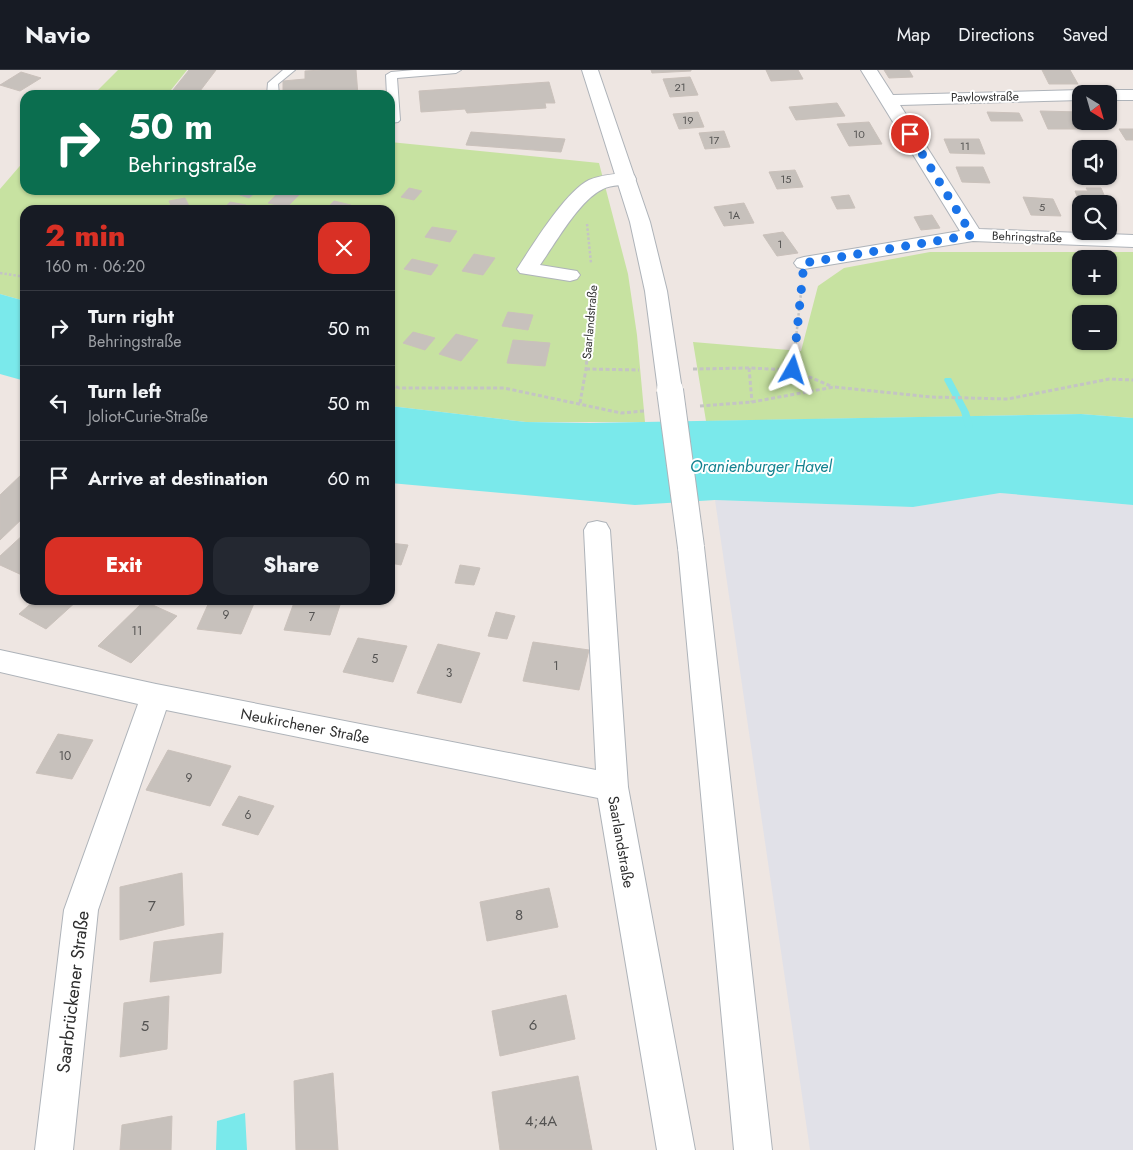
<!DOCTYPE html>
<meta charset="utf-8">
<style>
:root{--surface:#171b24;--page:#242831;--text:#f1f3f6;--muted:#9ea1a6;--line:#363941;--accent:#d93025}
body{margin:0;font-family:Jost,sans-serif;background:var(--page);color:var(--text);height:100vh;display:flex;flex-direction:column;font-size:19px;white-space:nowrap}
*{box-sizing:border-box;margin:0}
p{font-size:16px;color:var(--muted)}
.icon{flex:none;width:28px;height:28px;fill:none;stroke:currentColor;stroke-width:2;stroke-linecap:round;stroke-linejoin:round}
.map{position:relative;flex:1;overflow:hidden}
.drawer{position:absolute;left:20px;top:135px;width:375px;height:400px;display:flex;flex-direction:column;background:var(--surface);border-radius:15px;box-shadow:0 1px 4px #0004}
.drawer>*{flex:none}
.guide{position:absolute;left:20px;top:20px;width:375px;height:105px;border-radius:15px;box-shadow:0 1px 4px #0004;background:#0b6e4f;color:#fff;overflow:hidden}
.needle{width:32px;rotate:143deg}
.fabs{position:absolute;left:1072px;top:15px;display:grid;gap:10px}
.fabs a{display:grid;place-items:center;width:45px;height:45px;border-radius:10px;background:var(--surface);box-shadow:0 1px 4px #0004;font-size:25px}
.pin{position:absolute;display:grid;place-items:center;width:42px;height:42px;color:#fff;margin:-21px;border:2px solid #fff;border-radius:50%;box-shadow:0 1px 5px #0007}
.me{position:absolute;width:55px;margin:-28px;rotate:6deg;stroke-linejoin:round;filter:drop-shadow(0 0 4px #0008)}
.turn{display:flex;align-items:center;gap:18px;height:105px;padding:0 25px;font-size:22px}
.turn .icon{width:65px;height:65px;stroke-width:2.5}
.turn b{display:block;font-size:35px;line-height:42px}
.round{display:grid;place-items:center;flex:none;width:52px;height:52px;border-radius:15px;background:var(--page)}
.head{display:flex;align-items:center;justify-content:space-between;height:85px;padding:0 25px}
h1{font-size:30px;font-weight:800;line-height:38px;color:var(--accent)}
.cta{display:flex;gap:10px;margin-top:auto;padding:10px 25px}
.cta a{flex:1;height:58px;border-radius:15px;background:var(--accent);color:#fff;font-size:20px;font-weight:800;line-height:58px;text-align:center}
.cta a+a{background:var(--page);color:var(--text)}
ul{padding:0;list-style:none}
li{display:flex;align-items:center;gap:15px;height:75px;padding:0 25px;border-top:1px solid var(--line)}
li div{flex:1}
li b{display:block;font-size:19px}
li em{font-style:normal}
header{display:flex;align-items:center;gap:30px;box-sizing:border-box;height:70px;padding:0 25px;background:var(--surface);border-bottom:1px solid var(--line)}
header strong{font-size:24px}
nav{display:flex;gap:28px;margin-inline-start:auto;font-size:18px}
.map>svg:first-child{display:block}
</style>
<header>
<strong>Navio</strong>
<nav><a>Map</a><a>Directions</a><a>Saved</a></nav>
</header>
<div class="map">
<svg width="1133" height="1080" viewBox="0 0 1133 1080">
<rect width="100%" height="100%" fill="#eee6e2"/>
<path fill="#e1e1e8" d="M1000 423 1133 435V1080H810L715 430 913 437Z"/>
<path fill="#c7e2a1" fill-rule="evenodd" d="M118 0H187L167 25H93Z
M390 72 599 93 628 204 637 265 645 352H526L390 336V140H25V231L0 224V119L25 90V120H390Z
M930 182H1133V348L1081 344 706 351 693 272 801 281 818 216 844 198ZM1081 189H1109V216H1081ZM1081 244H1109V271H1081Z"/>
<path fill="#7ae9eb" d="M0 224 25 231V311L0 304Z
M390 336 526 352 590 353 1081 344 1133 348V435L1000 423 913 437 715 430 635 435 390 413Z
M245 1043 247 1080H216L217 1051Z"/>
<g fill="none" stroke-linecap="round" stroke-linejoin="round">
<path fill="#7ae9eb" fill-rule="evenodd" d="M945 308H951L969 342 973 356 972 358H966L965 356 961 342 944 310Z"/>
</g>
<path fill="#c7c1bc" stroke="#cac1bb" d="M189 0H216L197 25H169Z
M322 0H356L358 25H283V11L305 9V1Z
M651 0H691V1L652 3Z
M766 0H798L803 9 771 11Z
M884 0H909L913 7 889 8Z
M1042 0H1070L1078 14H1049Z
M21 2 41 8 20 21 0 15Z
M690 7 698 25 670 27 663 9Z
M549 12 555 33H545L546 38 467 43 465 39 421 42 419 21Z
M837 33 845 46 796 50 789 37Z
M1040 41 1081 42V51H1086L1091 59H1048Z
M698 42 704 57 679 59 673 44Z
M987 42 1019 43 1023 51H991Z
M869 52 882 74 849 76 837 54Z
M1119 59H1133V70H1126Z
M724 61 730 77 705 79 699 63Z
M471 62 565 69 561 82 466 75Z
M944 69H979L985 84 950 83Z
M956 97H983L990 113 962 112Z
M795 100 803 117 777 119 769 102Z
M409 118 422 121 414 130 401 127Z
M1086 118H1101L1108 134H1081V136L1075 121H1088Z
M238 120H258L249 128 234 123Z
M280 121 299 125 287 137 268 133Z
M849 125 855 138 837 139 831 127Z
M1023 127 1053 129 1061 146 1031 145Z
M185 128 191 140H173L169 131Z
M334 131 351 135 346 140H325Z
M230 132 246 135 242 140H222Z
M744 133 754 153 724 156 714 137Z
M932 145 940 158 921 160 914 147Z
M432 157 457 161 450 172 425 167Z
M783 162 798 183 777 186 763 165Z
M474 184 495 188 483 205 462 201Z
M412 189 438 195 431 205 404 199Z
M508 242 533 245 528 260 502 256Z
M413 262 435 268 425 280 403 273Z
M456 264 478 270 461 291 439 284Z
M513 270 550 273 545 296 507 293Z
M22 404 25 405V446L0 470V425Z
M25 463V505L24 506 0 495V486Z
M390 473 408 475 401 495 390 493Z
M460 495 480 498 474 515 455 513Z
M35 530H78L46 559 19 544Z
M210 530 255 531 241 564 197 559Z
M295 530 340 535 330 565 284 560Z
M144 531 177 546 131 593 98 576Z
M496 542 515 546 507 569 488 566Z
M358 568 407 576 393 612 343 602Z
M533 572 589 580 579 620 523 611Z
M438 574 480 583 461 633 417 623Z
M58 664 93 670 72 709 36 703Z
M168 680 231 696 210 736 146 720Z
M239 726 274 736 258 765 222 755Z
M182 803 184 855 120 870V817Z
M549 818 558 857 487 871 480 832Z
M223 863 221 903 150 912 154 872Z
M566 925 575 969 500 986 492 941Z
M169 926 167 979 120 987 124 933Z
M333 1003 338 1080H296L294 1011Z
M578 1006 592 1080H500L492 1022Z
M172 1046 171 1080H120L122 1055Z"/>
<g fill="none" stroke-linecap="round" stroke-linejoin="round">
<defs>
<path id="lane" d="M283 0H295L278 14 279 25H267L268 13Z
M414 0H461L456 3 397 8 400 50 398 52 390 53V25H387L386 5 391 2Z"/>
<path id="street" d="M861 0H877L893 25 1081 20 1087 21 1089 24H1081V30L900 35 979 159 1133 165V177L973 171 804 199 797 197 794 193 797 189 804 187 960 161Z
M1109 20H1133V30H1109V24H1101Z
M627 103 634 105 636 109 634 113C624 116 612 114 603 119 580 129 555 174 540 195L577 201 580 205 577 209 570 211 520 203 517 199C532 176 565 122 589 110 601 105 614 104 627 103Z
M597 451 606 453 610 460 628 717 695 1080H657L598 728 166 640 98 840 73 1080H35L64 840 138 634 0 602V580L156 614 596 700 584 460 588 453Z"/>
<path id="secondary" d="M582 0H598L650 152 667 221 682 320 678 325 670 328 662 325 658 320 645 221 630 152Z
M691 467 700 470 704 477 772 1080H734L678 477 682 470Z"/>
</defs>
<use href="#lane" stroke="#aeb3b9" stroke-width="2"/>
<use href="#street" stroke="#aeb3b9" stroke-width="2"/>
<use href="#secondary" stroke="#aeb3b9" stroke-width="2"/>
<path stroke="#c4c4c4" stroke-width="2.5" stroke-dasharray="2.5 2" stroke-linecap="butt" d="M587 154 591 193
M0 203 25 207
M589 268 593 216
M796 268 802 214"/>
<path stroke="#c4c4c4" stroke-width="3" stroke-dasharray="4 2.5" stroke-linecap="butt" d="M749 298 752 332
M586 299 639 300
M693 299 749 298 793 300 833 317
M793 300 796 267
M390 314 399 318H504L621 343 644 341
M580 333 586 299 589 267
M700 336 752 332 834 317 931 327 1008 329 1109 309 1133 310"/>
<use href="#lane" fill="#fff" fill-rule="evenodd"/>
<use href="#street" fill="#fff" fill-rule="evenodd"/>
<use href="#secondary" fill="#fff" fill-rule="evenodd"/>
<defs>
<path id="secondary-bridge" d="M670 320 691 477"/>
</defs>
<use href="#secondary-bridge" stroke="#aeb3b9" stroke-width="28" stroke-linecap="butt"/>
<use href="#secondary-bridge" stroke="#fff" stroke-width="26"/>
</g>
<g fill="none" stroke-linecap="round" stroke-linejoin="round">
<path stroke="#1a73e8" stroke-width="9" stroke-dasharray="0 16.2" d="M793 300 804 193 972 165 910 64"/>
</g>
<g text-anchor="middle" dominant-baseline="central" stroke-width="4" stroke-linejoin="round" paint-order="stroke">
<g font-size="11" fill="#545352">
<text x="680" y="17">21</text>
<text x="688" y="50">19</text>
<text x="859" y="64">10</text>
<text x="714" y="70">17</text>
<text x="965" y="76">11</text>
<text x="786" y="109">15</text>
<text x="1042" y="137">5</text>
<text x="734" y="145">1A</text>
<text x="780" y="174">1</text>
</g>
<g font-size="12" fill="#2e2e2e" stroke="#fff">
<text transform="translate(985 27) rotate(-1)">Pawlowstraße</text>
<text transform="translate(1027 167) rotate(2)">Behringstraße</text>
<text transform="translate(590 252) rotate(-85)">Saarlandstraße</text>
</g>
<g font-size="12" fill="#545352">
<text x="226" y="545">9</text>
<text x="312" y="547">7</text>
<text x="137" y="561">11</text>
<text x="375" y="589">5</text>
<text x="556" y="596">1</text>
<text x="449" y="603">3</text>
<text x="65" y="686">10</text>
<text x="189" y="708">9</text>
<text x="248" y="745">6</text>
</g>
<g font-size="15" fill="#2e2e2e" stroke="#fff">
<text transform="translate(305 656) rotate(11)">Neukirchener Straße</text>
<text transform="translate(621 772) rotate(80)">Saarlandstraße</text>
</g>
<g font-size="15" fill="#545352">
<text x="152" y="836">7</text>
<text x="519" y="845">8</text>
<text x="533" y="955">6</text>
<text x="145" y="956">5</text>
<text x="541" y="1051">4;4A</text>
</g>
<g font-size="16" font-style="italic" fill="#13828f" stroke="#fff">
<text x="761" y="396">Oranienburger Havel</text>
</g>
<g font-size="18" fill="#2e2e2e" stroke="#fff">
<text transform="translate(73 922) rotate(-83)">Saarbrückener Straße</text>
</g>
</g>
</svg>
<div class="fabs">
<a><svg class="needle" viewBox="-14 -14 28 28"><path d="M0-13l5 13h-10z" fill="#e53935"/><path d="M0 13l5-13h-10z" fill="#9ea1a6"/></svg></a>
<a><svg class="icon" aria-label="sound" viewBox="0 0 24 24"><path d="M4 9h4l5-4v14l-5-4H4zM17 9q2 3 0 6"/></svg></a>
<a><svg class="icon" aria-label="search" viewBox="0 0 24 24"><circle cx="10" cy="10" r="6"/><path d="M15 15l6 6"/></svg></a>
<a>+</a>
<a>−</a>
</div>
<div class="pin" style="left:910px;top:64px;background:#d93025"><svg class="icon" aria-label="arrive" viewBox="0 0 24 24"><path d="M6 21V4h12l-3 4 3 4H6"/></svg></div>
<svg class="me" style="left:793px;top:300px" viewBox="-20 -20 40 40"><path d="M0-17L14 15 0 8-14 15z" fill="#1a73e8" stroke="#fff" stroke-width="4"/></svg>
<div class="guide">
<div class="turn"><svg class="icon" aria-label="right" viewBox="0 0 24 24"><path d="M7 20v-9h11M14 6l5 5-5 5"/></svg><div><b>50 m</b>Behringstraße</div></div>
</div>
<section class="drawer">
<div class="head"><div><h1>2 min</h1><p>160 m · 06:20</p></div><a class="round" style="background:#d93025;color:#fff"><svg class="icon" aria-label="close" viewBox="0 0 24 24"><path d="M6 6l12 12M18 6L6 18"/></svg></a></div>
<ul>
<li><svg class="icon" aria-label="right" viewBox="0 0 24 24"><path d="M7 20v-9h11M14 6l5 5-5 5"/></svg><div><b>Turn right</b><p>Behringstraße</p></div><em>50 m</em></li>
<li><svg class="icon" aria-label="left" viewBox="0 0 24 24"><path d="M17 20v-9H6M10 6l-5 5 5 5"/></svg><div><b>Turn left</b><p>Joliot-Curie-Straße</p></div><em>50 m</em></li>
<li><svg class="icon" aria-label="arrive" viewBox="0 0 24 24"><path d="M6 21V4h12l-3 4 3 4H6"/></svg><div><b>Arrive at destination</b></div><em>60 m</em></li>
</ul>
<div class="cta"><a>Exit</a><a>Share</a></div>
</section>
</div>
